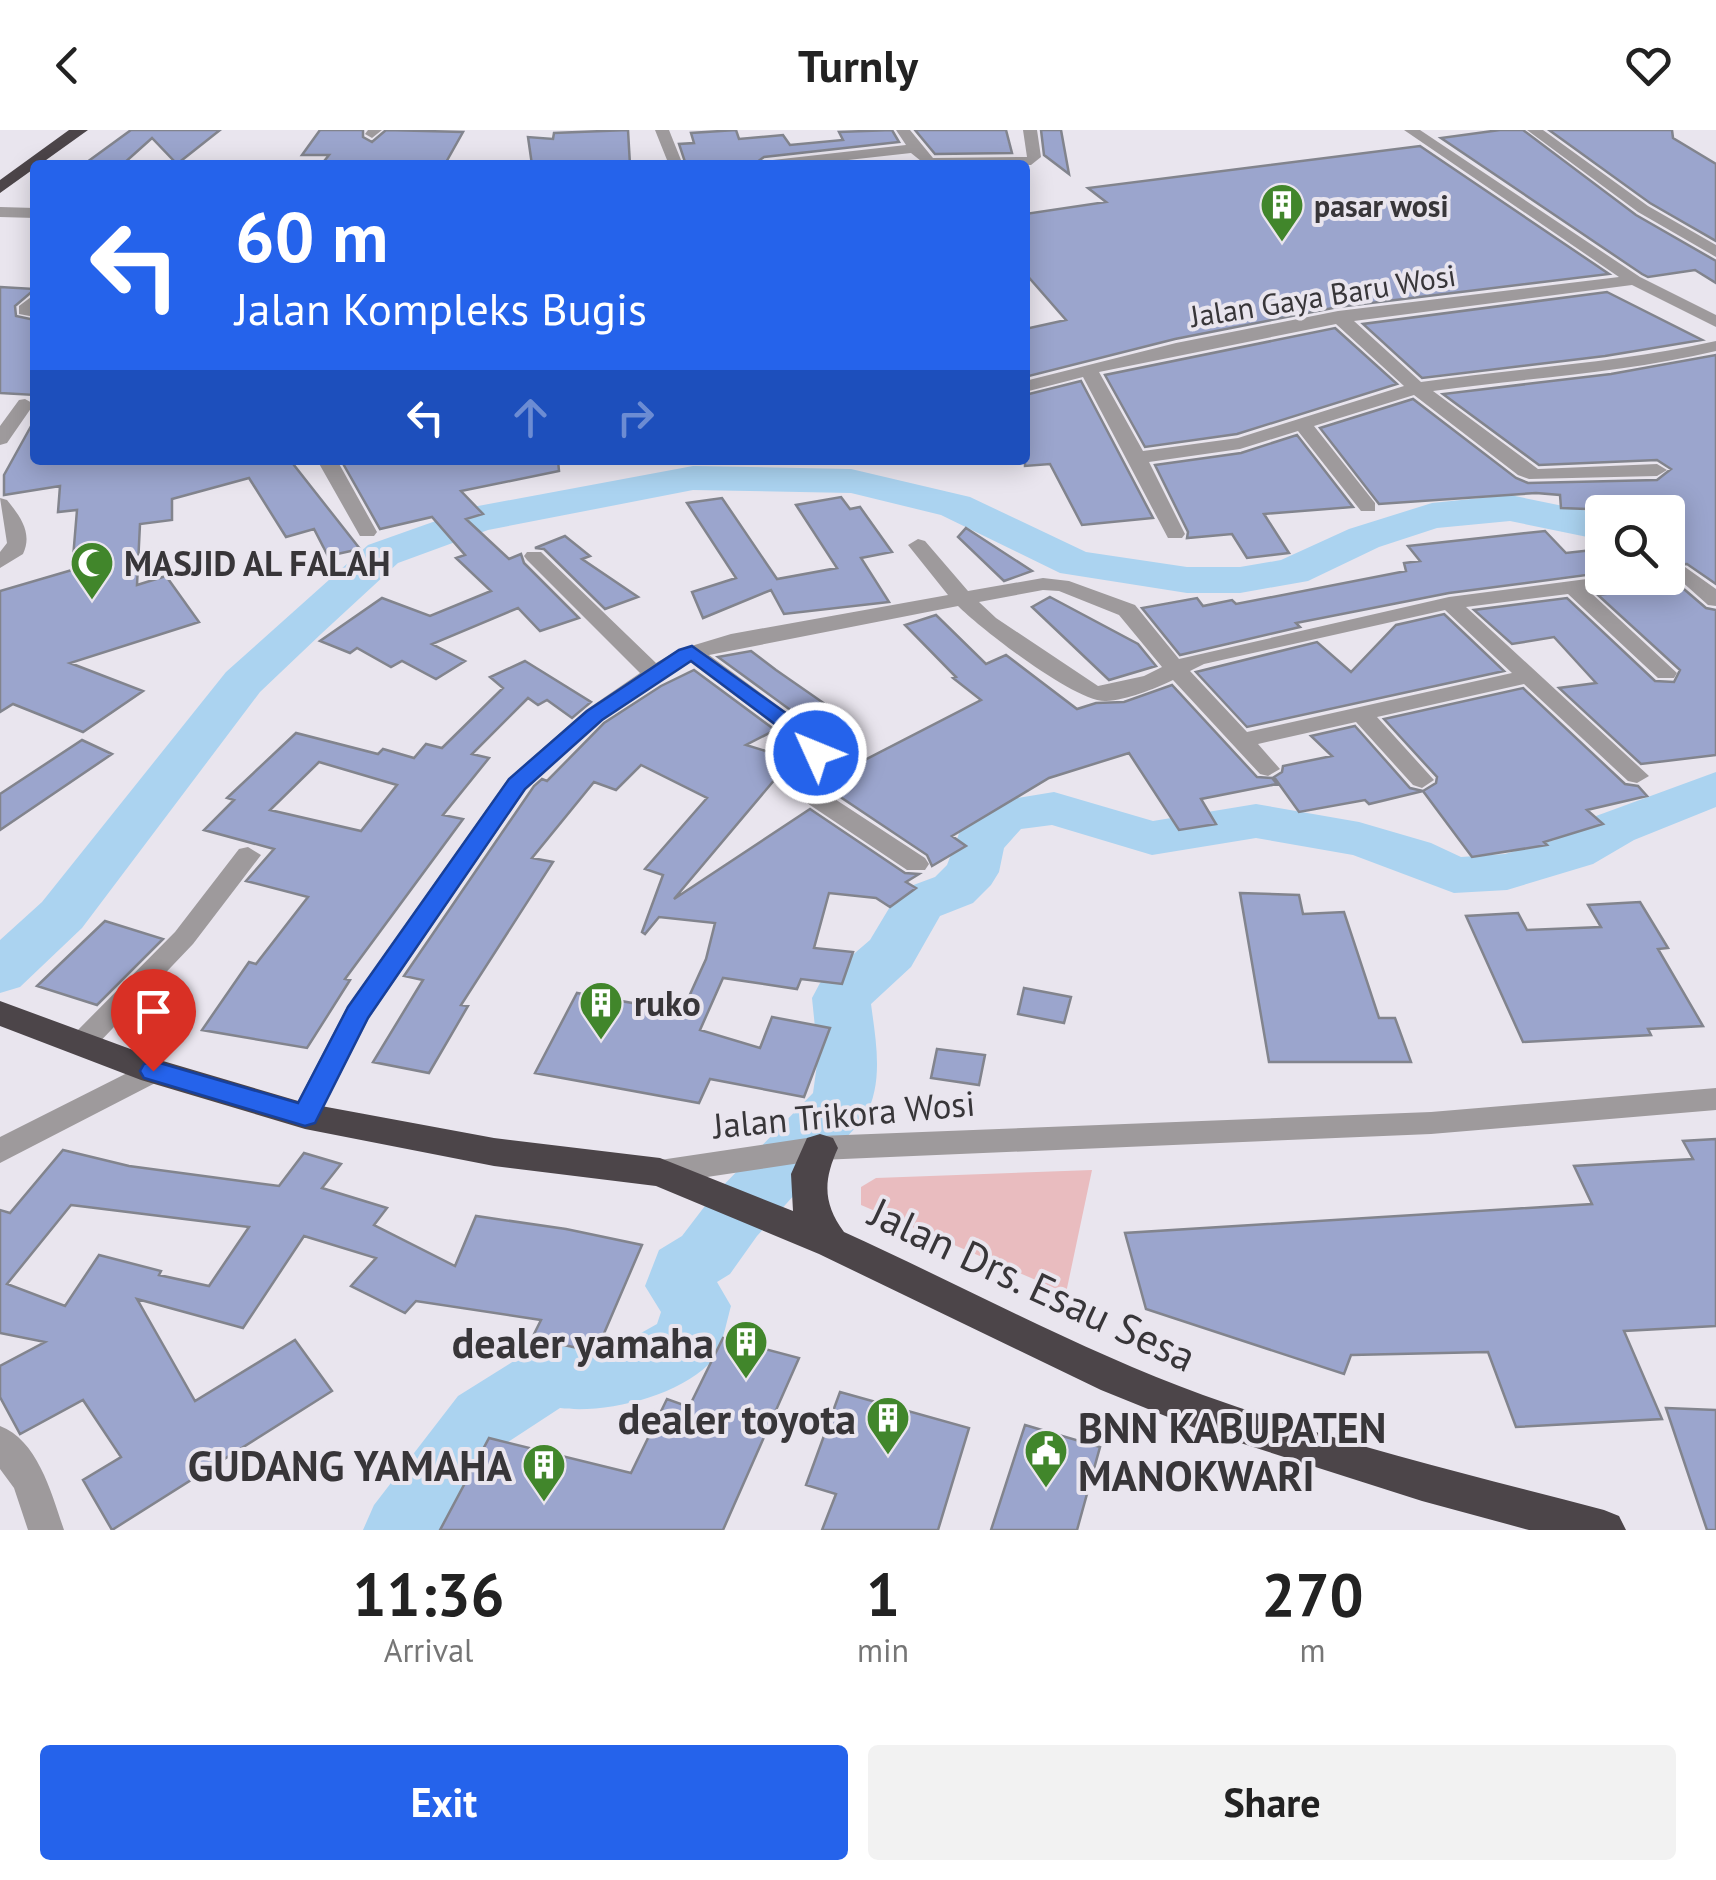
<!DOCTYPE html>
<style>
:root{--surface:#fff;--page:#f2f2f2;--text:#222;--muted:#767676;--accent:#2563eb}
body{margin:0;font-family:"PT Sans",sans-serif;background:var(--page);color:var(--text);height:100vh;display:flex;flex-direction:column;font-size:38px;white-space:nowrap}
*{box-sizing:border-box;margin:0}
p{font-size:32px;color:var(--muted)}
.icon{flex:none;width:55px;height:55px;fill:none;stroke:currentColor;stroke-width:2;stroke-linecap:round;stroke-linejoin:round}
.map{position:relative;height:1400px;overflow:hidden}
.details{display:flex;flex-direction:column;background:var(--surface);flex:1}
.details>*{flex:none}
.guide{position:absolute;left:30px;top:30px;width:1000px;height:305px;border-radius:10px;box-shadow:0 5px 25px #0003;background:#2563eb;color:#fff;overflow:hidden}
.buttons{position:absolute;left:1585px;top:365px;display:grid;gap:20px}
.buttons a{display:grid;place-items:center;width:100px;height:100px;border-radius:10px;background:var(--surface);box-shadow:0 5px 25px #0003;font-size:50px}
.pin{position:absolute;display:grid;place-items:center;width:85px;height:85px;color:#fff;margin:-102px -42px;border-radius:50% 50% 50% 0;rotate:-45deg;box-shadow:0 0 10px #0007}
.pin .icon{rotate:45deg}
.me{position:absolute;width:110px;margin:-55px;rotate:314deg;stroke-linejoin:round;filter:drop-shadow(0 0 8px #0008)}
.turn{display:flex;align-items:center;gap:35px;height:210px;padding:0 40px;font-size:45px}
.turn .icon{width:130px;height:130px;stroke-width:2.5}
.turn b{display:block;font-size:70px;line-height:85px}
.lanes{display:flex;align-items:center;height:95px;padding:0 40px;background:#0003;justify-content:center;gap:50px;direction:ltr}
.lanes .off{opacity:.35}
.eta{display:flex;justify-content:space-evenly;align-items:center;height:170px;text-align:center}
.eta b{font-size:60px;font-weight:700;line-height:70px}
.button{display:flex;gap:20px;margin-top:auto;padding:20px 40px}
.button a{flex:1;height:115px;border-radius:10px;background:var(--accent);color:#fff;font-size:40px;font-weight:700;line-height:115px;text-align:center}
.button a+a{background:var(--page);color:var(--text)}
header{display:flex;justify-content:space-between;align-items:center;height:130px;padding:0 40px;background:var(--surface);font-size:45px;font-weight:700}
.map>svg:first-child{display:block}
</style>
<header><svg class="icon" aria-label="back" viewBox="0 0 24 24"><path d="M15 5l-7 7 7 7"/></svg>Turnly<svg class="icon" aria-label="heart" viewBox="0 0 24 24"><path d="M12 20l-8-8c-3-5 5-10 8-4 3-6 11-1 8 4z"/></svg></header>
<div class="map">
<svg width="1716" height="1400" viewBox="0 0 1716 1400">
<rect width="100%" height="100%" fill="#e9e5ee"/>
<path fill="#e9bcbf" d="M1092 1040 1066 1163 861 1075V1057L876 1048Z"/>
<g fill="none" stroke-linecap="round" stroke-linejoin="round">
<path fill="#abd3f0" fill-rule="evenodd" d="M693 336 851 339 970 367 1086 422 1187 437H1240L1281 430 1349 399 1432 373 1510 365 1602 384V410L1510 391 1437 398 1379 417 1308 451 1240 463H1187L1060 443 941 385 851 363 693 360 488 400 398 433 321 504 260 562 82 798 20 857 0 863V810L42 772 226 542 368 415 478 376Z
M1716 642V677L1634 710 1593 734 1507 760 1454 763 1353 725 1256 708 1152 725 1052 695 1021 699 1004 718 999 742 991 755 973 773 940 786 911 837 871 874C876 912 884 952 865 987L757 1106 730 1144 717 1152 731 1176C726 1193 722 1222 708 1235 675 1267 604 1284 560 1278L508 1312 445 1400H363L374 1375 458 1266 525 1224 550 1215 589 1220 625 1212 657 1194 661 1182 645 1156 659 1120 682 1106 711 1068 813 963 818 927 812 868 820 853 870 810 900 760 935 747 947 735 960 701 987 673 1054 662 1153 691 1256 674 1359 692 1431 713 1461 727 1505 724 1555 710 1596 686Z"/>
</g>
<path fill="#9ba5cd" stroke="#82848d" stroke-width="2.5" fill-rule="evenodd" d="M131 0H220L177 34 152 8 122 35H83Z
M320 0H363V7L372 12 386 0 463 2 445 34 321 35 329 25H302Z
M628 0 630 35H532L528 7 553 9 554 3Z
M736 0 739 9 783 5 790 15 843 10 839 2 892 0 899 12 764 27 753 35H686L679 14 694 13 691 3Z
M915 0H1006L1012 23 935 24Z
M1041 0H1061L1069 44 1044 25Z
M1500 0H1523L1636 85 1716 131V153L1695 140 1648 147 1642 144 1441 8Z
M1549 0H1672L1673 8 1716 34V111L1650 73Z
M1420 16 1609 144 1338 177 1175 209 1025 247V199L1066 190 1025 143V84L1106 72 1088 58Z
M0 157 35 159 15 176 16 186 35 190V265L0 263Z
M1607 162 1702 210 1605 226 1422 248 1363 194Z
M1335 198 1397 254 1237 304 1145 317 1105 245Z
M1716 225V454L1687 434 1668 435V382L1561 378 1560 365 1536 363 1379 374 1320 298 1413 269 1516 348 1528 353 1657 350 1671 339 1657 330 1539 335 1443 264 1611 244Z
M1081 251 1153 388 1082 395 1050 334 1025 336V265Z
M35 289V330H290L360 419 328 426 314 399 286 407 249 348 172 369V390L140 394 137 455 166 446 199 492 70 533 143 561 83 602 13 574 0 582V461L72 440 77 380 58 382 60 356 4 365V345Z
M1297 305 1353 377 1264 384 1289 423 1247 428 1232 404 1187 408 1188 402 1155 335 1241 323Z
M341 330H558L559 341 461 361 483 384 466 389 509 429 521 424 524 433 579 488 540 501 518 478 432 514 465 531 436 549 402 531 391 537 357 518 350 523 320 511 382 468 430 486 491 461 456 428 465 425 432 387 380 399Z
M841 367 850 379 860 377 892 422 861 428 889 472 784 484 771 460 703 488 692 462 736 448 687 373 722 368 777 449 837 438 796 375Z
M966 398 1032 441 1004 451 958 407Z
M1545 401 1566 423 1602 419V443L1449 463 1296 493 1300 497 1180 525 1142 478 1197 468 1203 476 1232 470 1236 474 1406 441 1404 433 1420 431 1408 416Z
M565 406 590 426 582 429 638 467 605 479 544 419 535 418Z
M1659 452 1678 454 1706 478 1716 480V625L1641 634 1559 558 1596 553 1554 507 1512 514 1474 480 1567 468 1655 551 1674 552 1680 540 1598 465 1648 458Z
M1050 467 1138 514 1156 536 1109 550 1032 477Z
M1444 484 1504 541 1247 597 1196 542 1317 512 1351 542 1396 495Z
M936 485 986 534 1006 525 1077 579 1096 573 1124 572 1172 555 1257 647 1272 648 1277 654 1201 669 1216 694 1179 700 1129 623 1049 648 952 706 966 716 932 736 927 725 824 656 864 634 861 632 981 570 953 548 956 547 905 495Z
M751 521 776 540 825 574 800 587 718 527Z
M525 531 591 572 572 588 547 570 538 575 528 568 472 624 489 628 443 685 463 689 345 849 350 850 307 918 202 900 249 832 256 834 308 767 246 751 274 719 204 700 234 670 227 668 296 603 378 624 383 619 414 628 426 614 442 618 503 558 490 547ZM319 632 397 655 361 701 270 680Z
M694 540 775 600 746 615 792 629 674 769 810 679 905 743 919 744 906 752 916 758 890 777 876 768 829 763 814 818 853 822 842 854 801 849 797 859 723 848 700 900 760 918 772 887 830 898 804 967 710 949 699 973 535 943 577 863 682 882 706 829 715 793 659 787 645 804 642 802 663 745 645 739 707 668 641 635 616 660 594 652 532 728 553 732 461 875 468 876 429 943 373 932 423 850 404 846 534 656 542 649 547 651 604 593 661 556Z
M1523 558 1625 654 1638 656 1647 666 1587 680 1603 694 1544 712 1547 715 1472 727 1423 661 1436 653 1437 647 1384 589Z
M1355 596 1410 658 1423 661 1369 674 1365 670 1299 682 1274 647 1282 642 1283 636 1332 626 1311 606Z
M82 610 112 624 0 700V664Z
M1240 763 1299 765 1303 784 1344 782 1379 888H1395L1411 932H1269Z
M1640 772 1668 818 1658 819 1703 896 1648 899 1651 905 1523 912 1466 786 1518 783 1527 800 1601 797 1588 775Z
M105 791 163 809 97 875 37 856Z
M1024 858 1071 867 1064 893 1018 884Z
M937 919 985 925 979 955 931 948Z
M1716 1009V1196L1624 1201 1662 1289 1516 1297 1488 1222 1351 1225 1344 1244 1146 1179 1125 1103 1592 1074 1574 1036 1693 1029 1683 1011Z
M63 1020 129 1036 279 1056 304 1023 341 1034 322 1058 387 1078 374 1095 455 1136 476 1086 566 1099 642 1115 596 1222 532 1208 541 1190 416 1171 405 1183 351 1156 376 1128 304 1106 243 1198 137 1169 195 1271 295 1210 332 1261 112 1400 83 1350 121 1327 83 1270 20 1304 0 1267V1236L45 1212 0 1203V1080L10 1083ZM71 1075 249 1097 209 1156 159 1145 161 1141 99 1125 65 1176 7 1154Z
M723 1208 799 1228 723 1400H440L489 1308 631 1343 667 1269 689 1277Z
M840 1262 969 1298 938 1400H822L836 1364 806 1355Z
M1666 1278 1716 1280V1400H1707Z
M1025 1295 1100 1317 1077 1400H991Z"/>
<g fill="none" stroke-linecap="round" stroke-linejoin="round">
<path fill="#9e9a9c" fill-rule="evenodd" d="M368 0H382L372 8 365 4Z
M655 0H669L683 35H669Z
M896 0H910L933 28 1027 27 1023 0H1037L1041 27 1031 35H926L911 23 803 35H757L764 31 906 15Z
M1404 0H1420L1640 147 1716 185V197L1632 155 1354 191 1421 252C1519 238 1619 233 1716 211V221C1623 243 1527 248 1433 261L1538 339 1657 334 1667 340 1657 346 1529 349 1518 345 1414 265 1314 296 1375 373V381H1361L1298 301 1240 319 1149 332 1185 404 1182 408H1168L1083 247 1025 262V251L1176 213 1338 181 1619 147ZM1336 194 1404 256 1238 308 1143 321 1099 242Z
M1527 0H1543L1648 76 1716 115V127L1638 82Z
M0 77 35 78V88L0 87Z
M35 164V187L19 184V176Z
M25 269 34 274 7 313 0 315V296L19 270Z
M317 330H337L377 402 374 406H360Z
M0 368 7 370C20 386 33 403 23 424L0 438V422L7 413Z
M918 409 925 411 968 461 1043 448 1069 451 1135 475 1179 529 1449 467 1602 447 1658 448 1648 454 1590 462 1677 543 1674 548H1658L1568 464 1466 477 1649 646 1637 653 1628 651 1524 554 1377 587 1434 650 1422 658 1413 655 1356 592 1258 614 1280 639 1268 646 1260 644 1173 550C1154 559 1127 570 1106 571 1076 573 981 499 958 476L709 525 822 608 828 632 815 656 925 728 929 734 925 740H907L795 665 791 655 804 632 802 616 690 532 602 590 526 659 369 888 315 994 305 997 295 994 290 986 347 877 508 649 586 580 640 543 527 430 524 426 527 422H541L656 533 678 520 731 504 948 465 908 415ZM1043 460 1059 461 1119 485 1162 537 1144 546 1098 556 996 488 979 472ZM1445 480 1512 543 1247 602 1190 541 1204 534Z
M1685 437 1716 459V476L1708 475 1680 450 1659 448H1668V439Z
M248 717 261 725 193 814 93 919 83 922 73 919 69 912 73 905 175 802 239 719Z
M153 930 163 933 167 941 163 949 0 1033V1007Z
M1716 958V980L1431 1004 820 1030 660 1054 649 1050 645 1042 649 1034 660 1030 820 1006 1431 982Z
M0 1296C38 1310 52 1365 64 1400H28L14 1358 0 1339Z"/>
<path fill="#4c4549" fill-rule="evenodd" d="M69 0H88L0 63V50Z
M0 871 163 931 305 973 494 1008 660 1028 793 1081 791 1044 807 1008 820 1004 833 1008 838 1018C823 1051 823 1073 844 1102 963 1156 1080 1220 1203 1265 1334 1312 1470 1345 1604 1380L1619 1386 1626 1400H1529L1422 1371 1200 1300 1101 1260 819 1124 656 1056 494 1036 305 999 141 950 0 896Z"/>
</g>
<path fill="#2563eb" stroke="#184099" stroke-width="2.5" d="M692 516 822 609 827 623 824 628H809L804 616 691 531 602 590 525 659 368 888 315 993 305 996 144 948 140 941 144 934 153 931 298 973 348 877 509 649 587 581 679 520Z"/>
<defs>
<symbol id="building-pin" viewBox="-11 -11 22 30"><path d="M0 17L-7.5 6A9.5 9.5 0 1 1 7.5 6Z" fill="#41862b" stroke="#e9e5ee"/><path d="M-4-6H4V6H1V3H-1V6H-4ZM-2.5-4.3h1.7v1.8h-1.7ZM.8-4.3h1.7v1.8H.8ZM-2.5-1h1.7V.8h-1.7ZM.8-1h1.7V.8H.8Z" fill="#fff"/></symbol>
<symbol id="mosque-pin" viewBox="-11 -11 22 30"><path d="M0 17L-7.5 6A9.5 9.5 0 1 1 7.5 6Z" fill="#41862b" stroke="#e9e5ee"/><path d="M3.5-4.9A6 6 0 1 0 3.5 4.9A5 5 0 1 1 3.5-4.9Z" fill="#fff"/></symbol>
<symbol id="civic-pin" viewBox="-11 -11 22 30"><path d="M0 17L-7.5 6A9.5 9.5 0 1 1 7.5 6Z" fill="#41862b" stroke="#e9e5ee"/><path d="M-.6-6.5H3V-4.5H.6V-3L4-1V1h2V6H-6V1h2V-1L-.6-3ZM-1.2 2.5V6h2.4V2.5Z" fill="#fff"/></symbol>
</defs>
<g fill-rule="evenodd">
<use href="#building-pin" x="1257" y="50" width="50" height="68"/>
<use href="#mosque-pin" x="67" y="408" width="50" height="68"/>
<use href="#building-pin" x="576" y="848" width="50" height="68"/>
<use href="#building-pin" x="721" y="1187" width="50" height="68"/>
<use href="#building-pin" x="863" y="1263" width="50" height="68"/>
<use href="#civic-pin" x="1021" y="1296" width="50" height="68"/>
<use href="#building-pin" x="519" y="1310" width="50" height="68"/>
</g>
<g text-anchor="middle" dominant-baseline="central" stroke-width="8" stroke-linejoin="round" paint-order="stroke">
<g font-size="30" font-weight="bold" fill="#383639" stroke="#e9e5ee" text-anchor="start">
<text x="1314" y="75">pasar wosi</text>
</g>
<g font-size="30" fill="#383639" stroke="#e9e5ee">
<text transform="translate(1323 165) rotate(-9)">Jalan Gaya Baru Wosi</text>
</g>
<g font-size="35" font-weight="bold" fill="#383639" stroke="#e9e5ee" text-anchor="start">
<text x="124" y="433">MASJID AL FALAH</text>
<text x="634" y="873">ruko</text>
</g>
<g font-size="35" fill="#383639" stroke="#e9e5ee">
<text transform="translate(844 984) rotate(-5)">Jalan Trikora Wosi</text>
</g>
<g font-size="42" fill="#383639" stroke="#e9e5ee">
<text transform="translate(1033 1154) rotate(25)">Jalan Drs. Esau Sesa</text>
</g>
<g font-size="42" font-weight="bold" fill="#383639" stroke="#e9e5ee" text-anchor="end">
<text x="714" y="1212">dealer yamaha</text>
<text x="856" y="1288">dealer toyota</text>
<text x="1078" y="1297" text-anchor="start">BNN KABUPATEN<tspan x="1078" dy="48">MANOKWARI</tspan></text>
<text x="512" y="1335">GUDANG YAMAHA</text>
</g>
</g>
</svg>
<div class="buttons">
<a><svg class="icon" aria-label="search" viewBox="0 0 24 24"><circle cx="10" cy="10" r="6"/><path d="M15 15l6 6"/></svg></a>
</div>
<div class="pin" style="left:153px;top:941px;background:#d93025"><svg class="icon" aria-label="arrive" viewBox="0 0 24 24"><path d="M6 21V4h12l-3 4 3 4H6"/></svg></div>
<svg class="me" style="left:816px;top:623px" viewBox="-20 -20 40 40"><circle r="17" fill="#2563eb" stroke="#fff" stroke-width="3"/><path d="M0-11L8 9 0 5-8 9z" fill="#fff"/></svg>
<div class="guide">
<div class="turn"><svg class="icon" aria-label="left" viewBox="0 0 24 24"><path d="M17 20v-9H6M10 6l-5 5 5 5"/></svg><div><b>60 m</b>Jalan Kompleks Bugis</div></div>
<div class="lanes"><svg class="icon" aria-label="left" viewBox="0 0 24 24"><path d="M17 20v-9H6M10 6l-5 5 5 5"/></svg><svg class="icon off" aria-label="ahead" viewBox="0 0 24 24"><path d="M12 20V5M6 11l6-6 6 6"/></svg><svg class="icon off" aria-label="right" viewBox="0 0 24 24"><path d="M7 20v-9h11M14 6l5 5-5 5"/></svg></div>
</div>
</div>
<section class="details">
<div class="eta">
<div><b>11:36</b><p>Arrival</p></div>
<div><b>1</b><p>min</p></div>
<div><b>270</b><p>m</p></div>
</div>
<div class="button"><a>Exit</a><a>Share</a></div>
</section>
